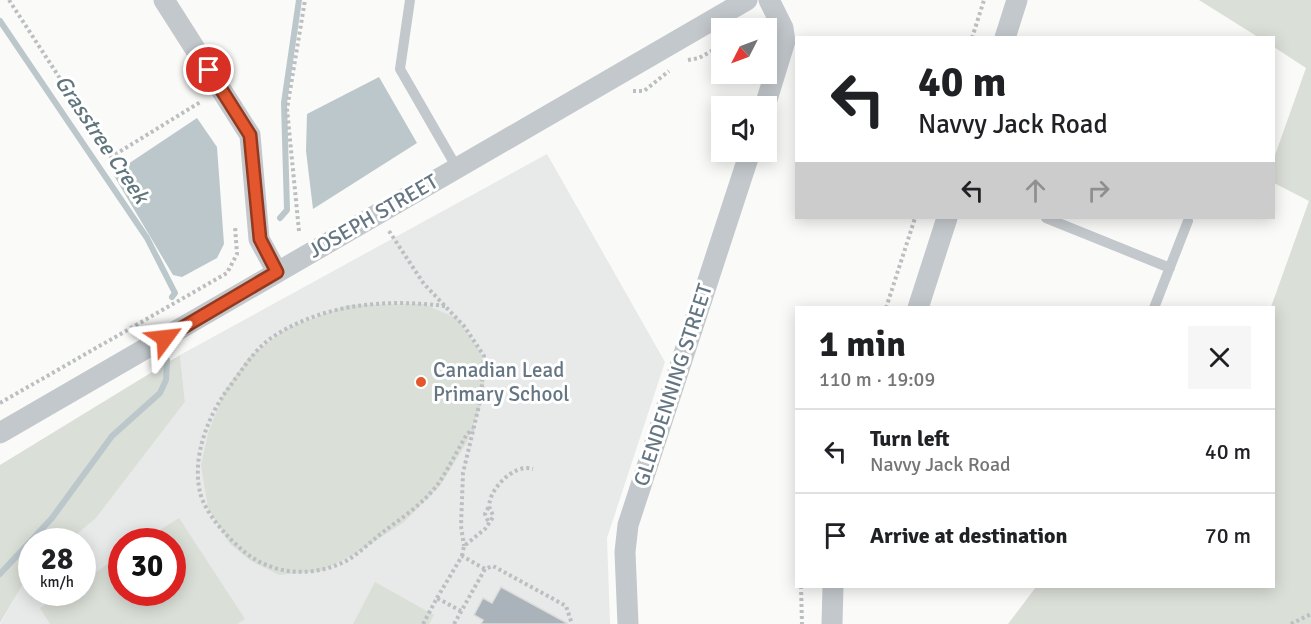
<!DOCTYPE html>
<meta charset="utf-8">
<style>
:root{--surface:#fff;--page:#f6f6f6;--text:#202124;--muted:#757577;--line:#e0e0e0}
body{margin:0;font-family:Signika,sans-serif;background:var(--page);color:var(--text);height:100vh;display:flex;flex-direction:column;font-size:22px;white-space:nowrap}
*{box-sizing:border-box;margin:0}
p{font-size:20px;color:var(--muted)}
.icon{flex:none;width:33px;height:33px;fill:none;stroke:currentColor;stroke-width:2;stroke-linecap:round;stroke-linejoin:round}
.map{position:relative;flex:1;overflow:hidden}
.side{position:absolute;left:795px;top:306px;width:480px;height:282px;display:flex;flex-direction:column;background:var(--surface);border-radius:0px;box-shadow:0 3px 15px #0003}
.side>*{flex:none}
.banner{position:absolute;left:795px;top:36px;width:480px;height:183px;border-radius:0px;box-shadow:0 3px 15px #0003;background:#fff;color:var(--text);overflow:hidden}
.needle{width:39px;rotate:228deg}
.controls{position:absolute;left:711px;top:18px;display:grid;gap:12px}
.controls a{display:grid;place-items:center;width:66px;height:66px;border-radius:0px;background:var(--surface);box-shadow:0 3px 15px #0003;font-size:30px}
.speed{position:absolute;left:18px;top:528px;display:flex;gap:12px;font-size:30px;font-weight:700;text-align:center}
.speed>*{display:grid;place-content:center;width:78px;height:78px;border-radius:50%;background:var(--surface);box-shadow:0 3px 15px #0003;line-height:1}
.speed small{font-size:15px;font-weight:400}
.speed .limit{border:9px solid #d22;background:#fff;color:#111}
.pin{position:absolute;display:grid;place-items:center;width:51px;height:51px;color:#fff;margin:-26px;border:3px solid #fff;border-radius:50%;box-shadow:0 2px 6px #0007}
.me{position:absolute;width:66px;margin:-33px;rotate:60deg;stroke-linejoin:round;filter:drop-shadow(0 0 4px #0008)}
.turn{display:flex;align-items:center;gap:21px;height:126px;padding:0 24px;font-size:27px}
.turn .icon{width:78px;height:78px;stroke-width:2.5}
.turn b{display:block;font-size:42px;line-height:51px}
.lanes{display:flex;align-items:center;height:57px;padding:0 24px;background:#0003;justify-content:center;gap:30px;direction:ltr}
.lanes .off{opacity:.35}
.round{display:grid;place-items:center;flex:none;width:63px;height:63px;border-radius:0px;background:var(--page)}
.summary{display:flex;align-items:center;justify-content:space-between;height:102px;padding:0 24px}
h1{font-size:36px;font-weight:700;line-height:45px}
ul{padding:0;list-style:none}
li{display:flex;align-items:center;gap:18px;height:84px;padding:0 24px;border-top:2px solid var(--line)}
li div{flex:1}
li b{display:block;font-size:22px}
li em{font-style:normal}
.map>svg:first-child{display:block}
</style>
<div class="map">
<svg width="1311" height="624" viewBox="0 0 1311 624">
<rect width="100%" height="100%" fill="#fafaf8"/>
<path fill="#e8e9e9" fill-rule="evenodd" d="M547 154 665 362 607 538 610 624H0L26 579 31 574 32 592H82V542L69 541 96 518 185 402 180 355ZM122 542H172V592H122Z"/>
<path fill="#dadfd7" d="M1199 0H1311V624H1008L1036 587 1274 586V308L1271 307 1309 201 1274 183V158L1306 68 1274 47V38L1258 37Z
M424 304 458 319 482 355 485 394 467 442 440 486 403 523 355 554 321 571 279 575 251 561 230 544 208 508 201 465 208 433 225 390 249 357 286 329 348 305Z
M180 355 185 402 96 518 69 541 32 542 31 574 26 579 0 623V465Z
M179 518 245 619 237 624H50L40 608 64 593 82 592 83 581 121 555 122 592H172V542L143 541Z
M375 582 434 615 429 624H353Z"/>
<path fill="#bbc7cb" d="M379 77 417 143 313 209 306 151 307 114Z
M197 118 217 147 224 244 217 258 182 277 173 275 113 174Z"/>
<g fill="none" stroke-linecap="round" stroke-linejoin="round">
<path stroke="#bbc7cb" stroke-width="6" d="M0 21 147 238 175 293 172 297
M280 218 287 210 284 103 299 0
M0 574 52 518 112 436 160 393 166 380 167 360"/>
</g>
<path fill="#aab3b9" stroke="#dcdcda" stroke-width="1.5" d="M501 587 567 623V624H481L483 620 474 615 483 598 492 603Z"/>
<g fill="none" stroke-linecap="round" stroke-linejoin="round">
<path stroke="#bbbfc2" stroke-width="4" stroke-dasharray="3 3" stroke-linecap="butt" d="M9 0 111 157 202 101
M751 28 760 23
M972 38 984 0
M688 60 699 58 722 45
M633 91H644L669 71
M299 231 287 109 305 0
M389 231 424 284 464 326 484 356 481 397 463 473 461 526 464 546
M445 306C386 299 326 303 274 336 254 349 241 372 227 390 207 418 192 458 200 492 204 511 225 535 239 547 267 574 308 579 344 562 358 555 370 542 383 532 403 517 426 502 440 481 450 466 458 449 467 434L473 429
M886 308 915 218
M0 403 227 273 237 254 235 226
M488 521 485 514 489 506
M462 556 464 546 485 529 493 517C493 514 491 512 490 509 485 494 513 462 533 469
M801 586 802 624
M437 598 462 556 485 569
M423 624 437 598 461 611
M454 624 485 569 493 566 566 606 572 624
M1291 624 1311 614"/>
<path stroke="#c3c8cc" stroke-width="10" d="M410 0 400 69 457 168
M1046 218 1170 268
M1154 308 1188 221"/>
<path stroke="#c3c8cc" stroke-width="21" d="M164 0 250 135 259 239 277 272
M1005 38 1017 0
M765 106 785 41 783 28 769 0
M918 308 947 218
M0 433 747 0
M628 624 625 552 628 525 750 152
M832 624 833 586"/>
</g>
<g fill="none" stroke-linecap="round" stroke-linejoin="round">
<defs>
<path id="route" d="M165 338 277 272 260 239 250 135 209 70"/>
</defs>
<use href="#route" stroke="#94391e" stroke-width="15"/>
<use href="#route" stroke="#e4572e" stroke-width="10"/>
</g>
<circle fill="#e4572e" stroke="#fff" stroke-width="2" cx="421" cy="382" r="6"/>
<g text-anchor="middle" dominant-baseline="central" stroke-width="6" stroke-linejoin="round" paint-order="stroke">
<g font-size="21" fill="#657683" stroke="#fff">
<text transform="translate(373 216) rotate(-30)">JOSEPH STREET</text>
<text transform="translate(673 385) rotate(-72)">GLENDENNING STREET</text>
</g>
<g font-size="21" fill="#657683" stroke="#fff" text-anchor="start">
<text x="433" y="370">Canadian Lead<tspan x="433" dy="24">Primary School</tspan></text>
</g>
<g font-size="22" font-style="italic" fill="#60757c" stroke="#fff">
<text transform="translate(102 139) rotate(56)">Grasstree Creek</text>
</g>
</g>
</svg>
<div class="controls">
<a><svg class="needle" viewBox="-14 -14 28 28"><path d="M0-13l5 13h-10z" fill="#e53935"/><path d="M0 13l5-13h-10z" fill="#757577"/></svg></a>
<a><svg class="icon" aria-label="sound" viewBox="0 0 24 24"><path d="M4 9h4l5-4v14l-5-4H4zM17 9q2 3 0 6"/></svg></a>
</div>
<div class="speed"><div>28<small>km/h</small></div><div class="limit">30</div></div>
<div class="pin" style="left:209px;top:70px;background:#d93025"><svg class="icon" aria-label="arrive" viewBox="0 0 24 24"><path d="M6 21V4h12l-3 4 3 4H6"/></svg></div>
<svg class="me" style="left:165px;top:338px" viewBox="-20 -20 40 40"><path d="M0-17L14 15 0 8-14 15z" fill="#e4572e" stroke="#fff" stroke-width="4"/></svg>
<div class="banner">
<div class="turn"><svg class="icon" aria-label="left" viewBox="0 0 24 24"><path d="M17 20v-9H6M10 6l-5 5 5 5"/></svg><div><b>40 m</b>Navvy Jack Road</div></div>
<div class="lanes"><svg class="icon" aria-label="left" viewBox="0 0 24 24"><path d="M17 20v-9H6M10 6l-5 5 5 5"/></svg><svg class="icon off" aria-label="ahead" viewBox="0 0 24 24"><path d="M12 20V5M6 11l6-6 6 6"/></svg><svg class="icon off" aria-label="right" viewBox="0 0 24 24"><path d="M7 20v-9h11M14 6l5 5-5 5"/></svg></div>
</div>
<section class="side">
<div class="summary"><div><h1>1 min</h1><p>110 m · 19:09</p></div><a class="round"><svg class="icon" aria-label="close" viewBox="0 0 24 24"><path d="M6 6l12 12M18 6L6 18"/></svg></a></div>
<ul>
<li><svg class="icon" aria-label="left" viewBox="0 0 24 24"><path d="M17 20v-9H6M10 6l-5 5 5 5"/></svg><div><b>Turn left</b><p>Navvy Jack Road</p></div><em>40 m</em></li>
<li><svg class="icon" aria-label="arrive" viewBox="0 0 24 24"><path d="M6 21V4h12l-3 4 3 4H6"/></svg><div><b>Arrive at destination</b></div><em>70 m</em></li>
</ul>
</section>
</div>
